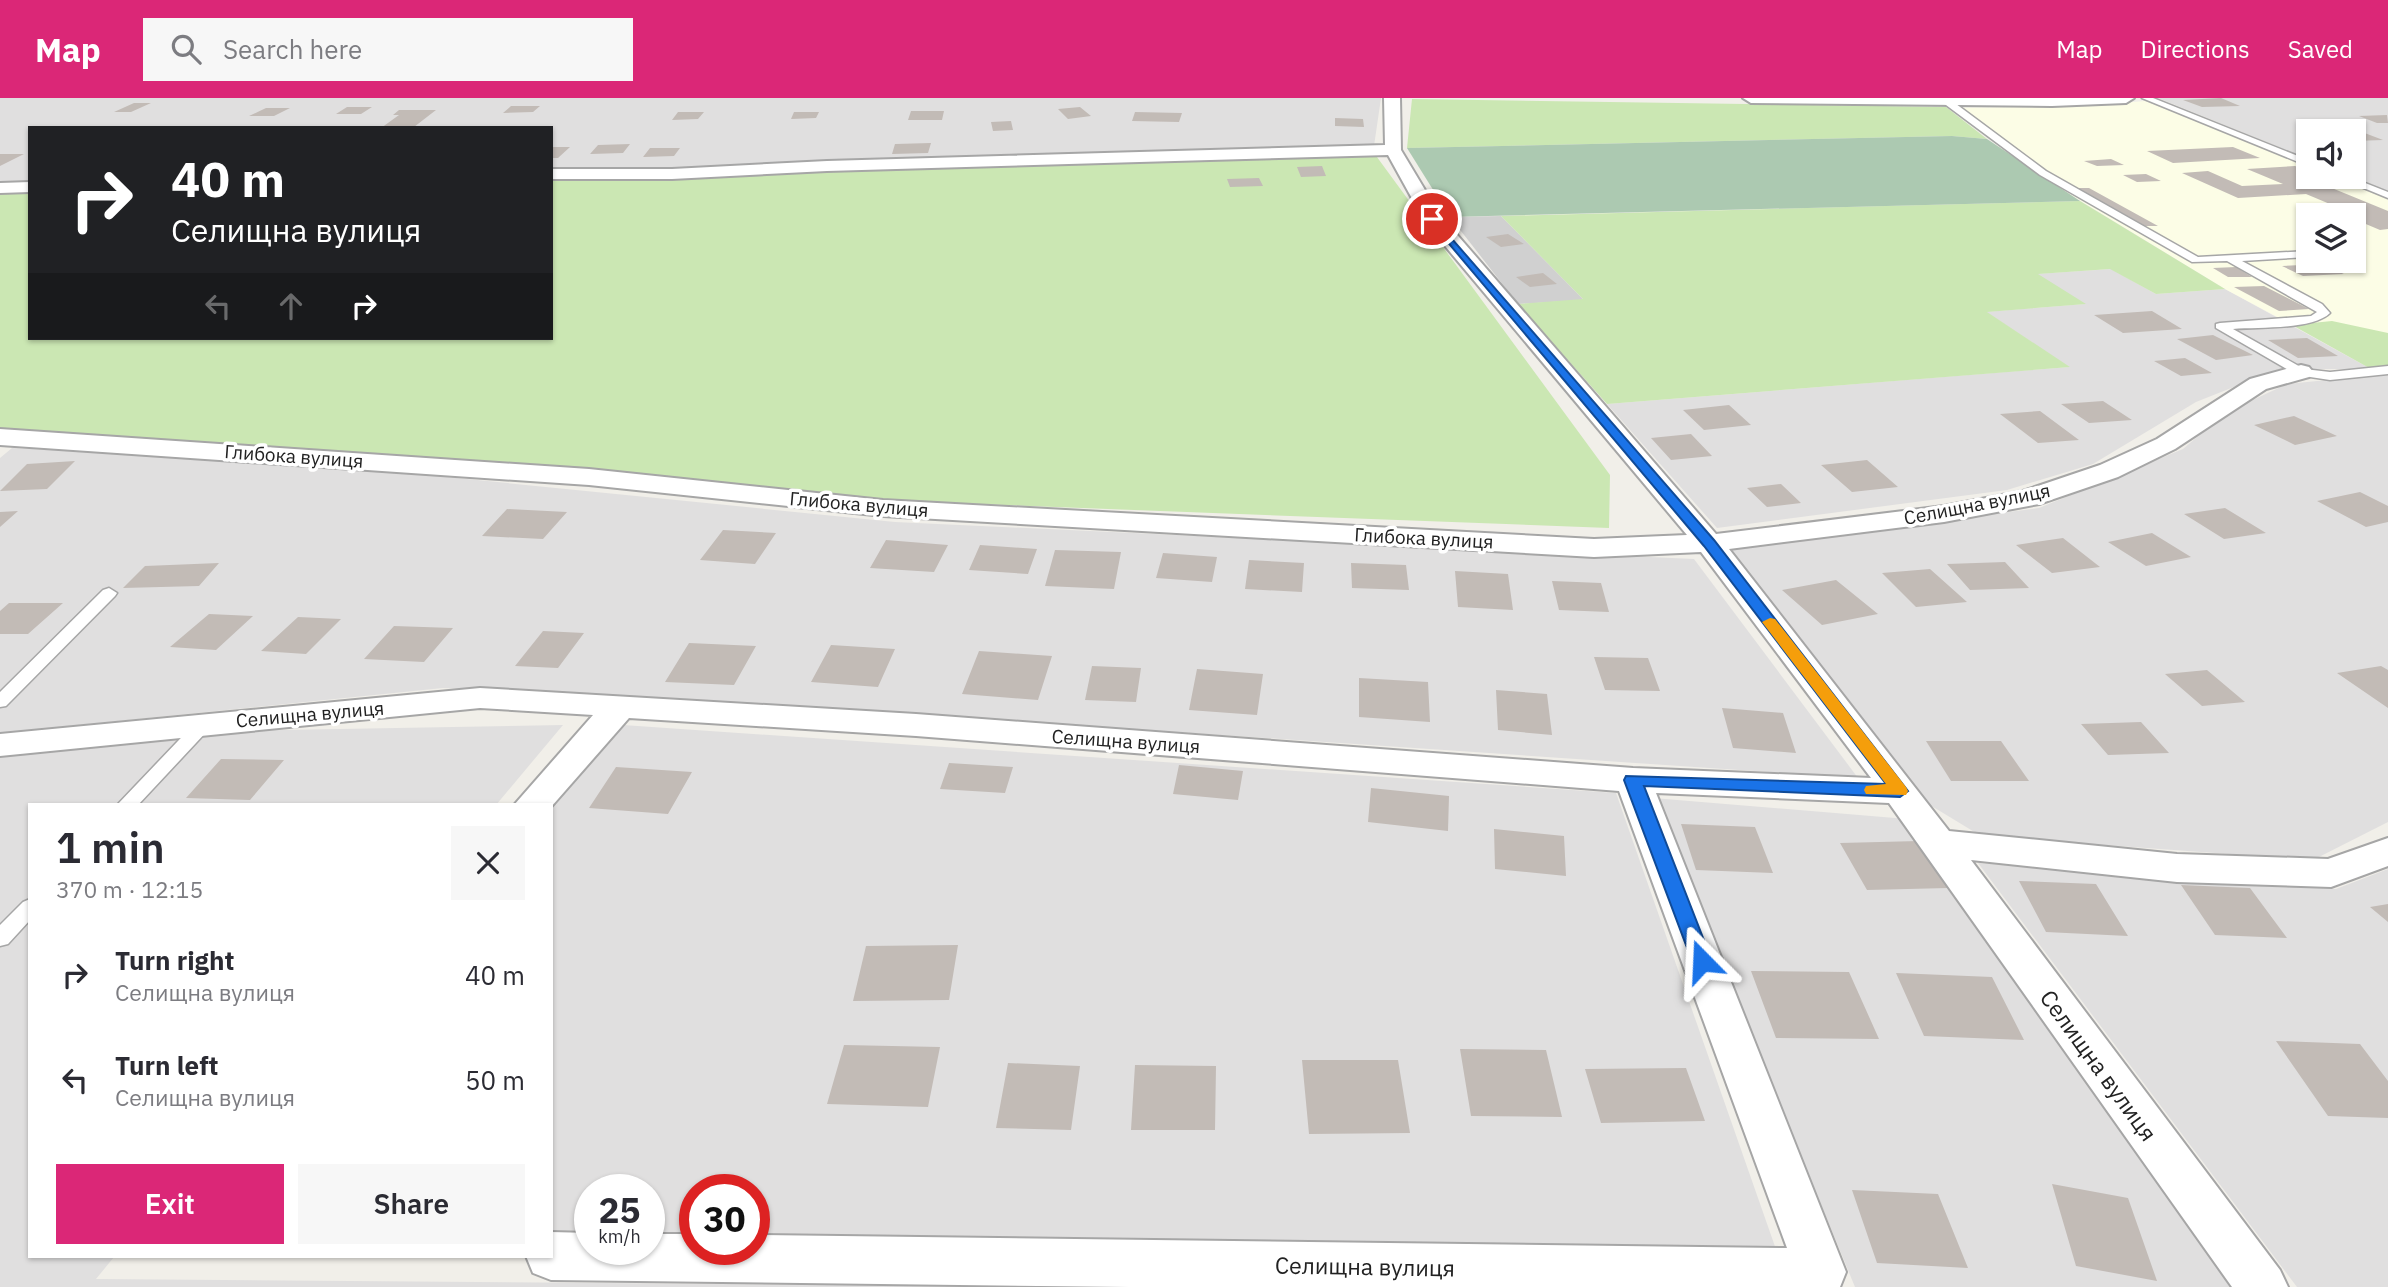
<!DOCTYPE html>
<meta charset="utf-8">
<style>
:root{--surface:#fff;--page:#f7f7f7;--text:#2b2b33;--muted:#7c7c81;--accent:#db2777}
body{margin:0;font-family:"IBM Plex Sans",sans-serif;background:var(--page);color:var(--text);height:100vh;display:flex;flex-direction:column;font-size:26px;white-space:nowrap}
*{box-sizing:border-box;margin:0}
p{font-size:23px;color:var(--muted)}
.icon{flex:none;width:38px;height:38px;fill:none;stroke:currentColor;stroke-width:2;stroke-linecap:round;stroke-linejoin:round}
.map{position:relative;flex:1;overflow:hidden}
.drawer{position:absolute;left:28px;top:705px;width:525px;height:455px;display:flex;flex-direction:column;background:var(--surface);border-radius:0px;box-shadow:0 2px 5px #0004}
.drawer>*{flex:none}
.hud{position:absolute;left:28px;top:28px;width:525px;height:214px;border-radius:0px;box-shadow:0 2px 5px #0004;background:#202124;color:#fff;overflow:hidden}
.controls{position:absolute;left:2296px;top:21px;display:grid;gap:14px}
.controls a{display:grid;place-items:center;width:70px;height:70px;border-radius:0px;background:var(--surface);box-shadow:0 2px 5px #0004;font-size:35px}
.speed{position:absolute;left:574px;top:1076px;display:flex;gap:14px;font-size:35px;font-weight:700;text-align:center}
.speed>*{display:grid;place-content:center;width:91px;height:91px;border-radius:50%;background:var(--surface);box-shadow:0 2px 5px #0004;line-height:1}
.speed small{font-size:18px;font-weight:400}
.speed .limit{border:10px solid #d22;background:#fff;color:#111}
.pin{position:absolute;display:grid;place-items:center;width:60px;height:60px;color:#fff;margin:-30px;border:4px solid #fff;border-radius:50%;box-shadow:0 2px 7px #0007}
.me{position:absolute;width:77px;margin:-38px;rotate:339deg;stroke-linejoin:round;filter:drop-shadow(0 0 5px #0008)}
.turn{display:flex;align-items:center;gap:24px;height:147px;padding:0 28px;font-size:32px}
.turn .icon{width:91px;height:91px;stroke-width:2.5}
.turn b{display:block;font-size:49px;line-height:60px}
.lanes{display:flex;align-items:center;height:66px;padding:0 28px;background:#0003;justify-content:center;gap:35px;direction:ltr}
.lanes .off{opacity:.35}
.round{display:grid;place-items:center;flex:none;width:74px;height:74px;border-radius:0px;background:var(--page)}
.headline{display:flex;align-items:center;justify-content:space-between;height:119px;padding:0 28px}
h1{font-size:42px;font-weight:600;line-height:52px}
.button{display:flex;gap:14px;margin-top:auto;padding:14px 28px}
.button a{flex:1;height:80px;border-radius:0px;background:var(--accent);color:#fff;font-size:28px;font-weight:600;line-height:80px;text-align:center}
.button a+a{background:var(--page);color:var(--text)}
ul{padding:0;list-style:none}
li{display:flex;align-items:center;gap:21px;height:105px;padding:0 28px}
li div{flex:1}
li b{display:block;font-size:26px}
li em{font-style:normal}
header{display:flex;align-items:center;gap:42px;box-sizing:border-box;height:98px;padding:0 35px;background:var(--accent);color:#fff}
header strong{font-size:33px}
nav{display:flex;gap:38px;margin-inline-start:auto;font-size:24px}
.search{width:490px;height:63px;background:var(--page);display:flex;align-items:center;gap:18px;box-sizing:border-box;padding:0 24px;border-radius:0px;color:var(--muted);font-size:26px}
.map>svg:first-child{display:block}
</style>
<header>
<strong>Map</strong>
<div class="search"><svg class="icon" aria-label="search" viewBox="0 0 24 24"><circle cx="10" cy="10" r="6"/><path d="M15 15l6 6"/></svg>Search here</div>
<nav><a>Map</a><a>Directions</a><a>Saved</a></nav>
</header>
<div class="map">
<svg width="2388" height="1189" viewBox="0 0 2388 1189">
<rect width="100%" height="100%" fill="#f1efe9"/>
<path fill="#e0dfdf" d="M0 0H1381L1374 48 673 73 551 72V30H30V85H0Z
M2158 0H2388V93L2353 79 2354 33H2308V61Z
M2111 171 2156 196 2225 191 2371 271H2279L2196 304 2093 366 2007 392 1717 430 1607 306 2069 269 1986 214 2085 206 2036 176Z
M2388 276V724L2313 762 1981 738 1925 704 1722 450 2039 410 2183 351 2225 315 2287 286Z
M12 350 153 357 427 377 895 424 1694 461 1858 680 746 605 443 590 0 635V360Z
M563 627 496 707H30V1158L114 1159 96 1181 1129 1189H0V656L229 633Z
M623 627 1616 695 1778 1157 754 1139V1092H695V1138L649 1137V1092H590V1136H551V710Z
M1653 700 1907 721 2231 1189H1855Z
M1978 765 2336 791 2388 771V1189H2297Z"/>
<path fill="#fcfde6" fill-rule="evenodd" d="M2145 3 2308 67V79H2337L2388 99V269L2292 227 2225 191 2035 75 1948 10 2089 8ZM2308 117H2354V163H2308Z"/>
<path fill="#d0d0d0" d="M1501 118 1584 202 1518 206 1450 119Z"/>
<path fill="#cbe7b3" d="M1412 1 1946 9 1987 41 1952 38 1407 50Z
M1374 55 1610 377 1609 430 897 403 476 364 0 336V91L30 90V240H551V79Z
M2080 103 2225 191 2156 196 2110 171 2038 176 2086 206 1987 214 2070 269 1607 306 1518 206 1583 201 1501 118Z
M2332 223 2388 235V269L2371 271 2292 227Z"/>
<path fill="#acc9b1" d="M1952 38 1987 41 2080 103 1450 119 1407 50Z"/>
<path fill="#c2bbb6" d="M2221 0 2240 8 2202 9 2183 2Z
M134 5H151L131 14H114Z
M511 8H540L533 14 503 15Z
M347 9H372L361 16H336Z
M1080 9 1091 18 1068 21 1058 11Z
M266 10H290L274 18H249Z
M399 12H436L414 29 381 30 399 17H393Z
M911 13H944L942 22H908Z
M678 14H704L698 21 672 22Z
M794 14H819L816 20 791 21Z
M1135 14 1182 15 1179 24 1132 23Z
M2387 17 2388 25H2377L2359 18Z
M1335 20 1363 21 1364 29 1335 28Z
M1011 23 1013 32 993 33 991 24Z
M2362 34 2383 42 2354 43V35Z
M931 45 928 55 892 56 895 46Z
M630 46 623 55 590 56 598 47Z
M551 49H570L558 60H551Z
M2233 49 2260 60 2173 65 2147 53Z
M650 50H680L674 58 643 59Z
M0 56H24L0 68Z
M2111 61 2124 67 2097 68 2084 63Z
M1322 68 1326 78 1301 79 1297 69Z
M2295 68 2308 73V77H2300L2388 113V131L2380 132 2354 121V117L2339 114H2349L2306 96 2238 100 2182 75 2208 73 2242 88 2283 86 2247 71Z
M2146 76 2161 83 2137 84 2123 77Z
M1259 80 1263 88 1230 89 1227 81Z
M2077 90H2089L2158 128H2145Z
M1508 136 1524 146 1501 149 1486 139Z
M2322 166 2344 176 2303 178 2282 168Z
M2236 169 2252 179H2228L2213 170Z
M1543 175 1557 186 1530 189 1516 179Z
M2264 188 2309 211 2279 213 2234 189Z
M2152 213 2182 231 2123 235 2094 217Z
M2213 237 2253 257 2216 262 2177 241Z
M2307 240 2338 258 2298 260 2268 242Z
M2185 260 2212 275 2181 278 2154 263Z
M2103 303 2132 322 2089 325 2061 306Z
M1729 307 1751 327 1704 332 1683 312Z
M2040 313 2079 342 2038 345 2000 316Z
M2294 318 2337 338 2295 347 2254 327Z
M1691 336 1712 358 1671 362 1651 340Z
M1867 362 1898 389 1852 394 1821 367Z
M75 363 47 391 0 393 27 366Z
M1781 386 1801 405 1767 409 1747 390Z
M2360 394 2388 408V424L2366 429 2317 403Z
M2225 410 2266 435 2224 441 2184 416Z
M507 411 567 414 543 441 482 438Z
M18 413 0 429V414Z
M723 432 776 435 755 466 700 462Z
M2152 435 2191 459 2146 468 2108 444Z
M2063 440 2100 469 2052 475 2016 447Z
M886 442 948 447 934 474 870 470Z
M980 447 1037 451 1028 476 969 472Z
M1055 452 1121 454 1114 491 1045 488Z
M1163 455 1217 459 1212 484 1156 480Z
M1249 462 1304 465 1302 494 1245 491Z
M2005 464 2029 490 1970 492 1947 466Z
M219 465 199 488 123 490 145 468Z
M1351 465 1406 467 1409 492 1352 490Z
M1930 471 1967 504 1916 509 1882 475Z
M1455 473 1508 476 1513 512 1458 509Z
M1836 482 1878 516 1822 527 1782 492Z
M1552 483 1601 485 1609 514 1559 512Z
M9 505H63L28 536H0V513Z
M209 516 253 518 216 552 170 549Z
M298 519 341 521 306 556 261 553Z
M394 528 453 530 424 564 364 561Z
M543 533 584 535 558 570 515 568Z
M689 545 756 548 734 587 665 584Z
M831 547 895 551 878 589 811 584Z
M979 553 1052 558 1038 602 962 596Z
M1594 559 1648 560 1660 593 1605 592Z
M1092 568 1141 570 1136 604 1085 602Z
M2381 568 2388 572V610L2337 575Z
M1197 571 1263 576 1257 617 1189 612Z
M2207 572 2245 604 2202 608 2165 576Z
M1359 580 1428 584 1430 624 1359 619Z
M1496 592 1547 596 1552 637 1498 632Z
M1722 610 1783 615 1796 655 1733 650Z
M2141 624 2169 655 2108 657 2081 626Z
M1926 643H2001L2029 683H1951Z
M221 661 284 662 250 702 186 700Z
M949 665 1013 669 1005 695 940 691Z
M1179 667 1243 673 1238 702 1173 696Z
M616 669 692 674 668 716 589 710Z
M1371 690 1449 698 1448 733 1368 724Z
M1681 726 1755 729 1773 775 1696 772Z
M1494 731 1564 738 1566 778 1495 771Z
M1919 743 1948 790 1867 792 1840 745Z
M2019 783 2096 786 2128 838 2046 834Z
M2181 787 2250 790 2287 840 2215 837Z
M2388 806V824L2370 809Z
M958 847 949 902 853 903 866 848Z
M1751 873 1849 874 1879 941 1776 940Z
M1896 875 1992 879 2024 942 1924 938Z
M2276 943 2360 946 2388 983V1020L2328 1018Z
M844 947 940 949 928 1009 827 1006Z
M1460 951 1546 952 1562 1019 1471 1018Z
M1302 962H1398L1410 1035 1309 1036Z
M1008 965 1080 968 1071 1032 996 1030Z
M1135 967 1216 968 1215 1032H1131Z
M1686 970 1705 1023 1601 1025 1585 971Z
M2052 1086 2128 1100 2157 1183 2076 1168Z
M1852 1092 1938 1096 1968 1170 1877 1165Z"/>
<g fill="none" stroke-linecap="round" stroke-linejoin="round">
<defs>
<path id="service" d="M1942 0H1948L2046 73 2198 159 2308 153V159L2242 163 2322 206 2330 215C2313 232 2258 229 2233 231L2304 271 2330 274 2388 268V276L2330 282 2297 277 2216 230V226L2220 225 2311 218 2317 214 2227 163 2192 164 2040 77 1942 4Z
M2142 0H2153L2308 62V68Z
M2337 79H2350L2388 94V100Z
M109 490 117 495 115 498 6 608 0 609V594L103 492Z
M204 620 210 622 213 626 210 630 138 707H117L198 622Z
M30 801V822L8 846 0 848V827L23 804Z"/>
<path id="minor" d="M1384 0H1400L1401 52 1440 117 1716 436 1944 408 2023 393 2100 367 2157 341 2250 281 2301 267 2309 269 2313 274 2309 279 2266 291 2175 351 2118 379 2039 406 1944 424 1729 451 1949 733 2177 756 2328 761 2388 740V768L2331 789 2177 784 1971 762 2280 1172 2288 1189H2232L1889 705 1656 695 1846 1174 1840 1189H1129L551 1182 533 1175 526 1158H551V1134L590 1135V1152H649V1136H695V1152H754V1137L1787 1150 1619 693 916 638 629 620 551 709 514 707 593 617 480 610 0 658V636L480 590 916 616 1633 670 1871 680 1701 454 1594 459 883 418 589 387 0 347V331L589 371 883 402 1594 441 1687 437 1425 124 1388 57 827 73 672 81H551V71H672L827 63 1385 47Z
M1743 0H2134L2126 5 2052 8 1751 5Z
M30 84V94L0 95V85Z"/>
</defs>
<use href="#service" stroke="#a6a6a6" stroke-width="3"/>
<use href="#minor" stroke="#a6a6a6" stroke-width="4"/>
<use href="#service" fill="#fff" fill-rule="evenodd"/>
<use href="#minor" fill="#fff" fill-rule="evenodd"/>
</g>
<path fill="#1a73e8" stroke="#114b97" stroke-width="2" d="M1432 118 1714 442 1908 693 1900 699 1644 688 1712 863 1709 869H1695L1692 863 1624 682 1626 678 1886 686 1704 448 1429 122Z"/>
<path fill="#f59e0b" d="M1770 520 1775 521 1906 689 1908 693 1906 697 1866 696 1864 692 1866 688 1886 686 1762 524Z"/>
<g text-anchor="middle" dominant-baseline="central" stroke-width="7" stroke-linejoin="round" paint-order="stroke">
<g font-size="19" fill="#222" stroke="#fff">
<text transform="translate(294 358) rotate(4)">Глибока вулиця</text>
<text transform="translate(859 406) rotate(5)">Глибока вулиця</text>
<text transform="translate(1977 406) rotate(-11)">Селищна вулиця</text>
<text transform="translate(1424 440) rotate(3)">Глибока вулиця</text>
<text transform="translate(310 616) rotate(-5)">Селищна вулиця</text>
<text transform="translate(1126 643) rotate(4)">Селищна вулиця</text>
</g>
<g font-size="23" fill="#222" stroke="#fff">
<text transform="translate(2099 967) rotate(54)">Селищна вулиця</text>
<text transform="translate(1365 1168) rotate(1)">Селищна вулиця</text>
</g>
</g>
</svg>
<div class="controls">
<a><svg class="icon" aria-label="sound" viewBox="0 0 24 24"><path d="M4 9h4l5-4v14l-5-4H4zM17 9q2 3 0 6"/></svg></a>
<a><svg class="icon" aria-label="layers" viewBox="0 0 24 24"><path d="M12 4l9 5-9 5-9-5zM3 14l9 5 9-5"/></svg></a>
</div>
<div class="speed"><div>25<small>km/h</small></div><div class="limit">30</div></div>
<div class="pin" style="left:1432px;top:121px;background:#d93025"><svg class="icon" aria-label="arrive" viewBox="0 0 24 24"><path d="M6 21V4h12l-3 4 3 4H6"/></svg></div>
<svg class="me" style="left:1702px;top:863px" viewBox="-20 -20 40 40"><path d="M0-17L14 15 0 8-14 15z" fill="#1a73e8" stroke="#fff" stroke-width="4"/></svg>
<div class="hud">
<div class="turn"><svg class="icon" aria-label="right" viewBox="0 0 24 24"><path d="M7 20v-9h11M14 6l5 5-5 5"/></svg><div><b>40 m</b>Селищна вулиця</div></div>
<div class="lanes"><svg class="icon off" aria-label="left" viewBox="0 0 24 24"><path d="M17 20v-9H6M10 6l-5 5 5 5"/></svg><svg class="icon off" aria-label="ahead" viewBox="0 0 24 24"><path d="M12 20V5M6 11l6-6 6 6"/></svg><svg class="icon" aria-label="right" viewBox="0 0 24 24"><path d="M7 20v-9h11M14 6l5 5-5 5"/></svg></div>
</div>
<section class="drawer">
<div class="headline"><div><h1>1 min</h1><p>370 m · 12:15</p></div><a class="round"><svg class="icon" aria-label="close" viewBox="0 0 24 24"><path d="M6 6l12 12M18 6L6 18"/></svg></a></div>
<ul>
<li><svg class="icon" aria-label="right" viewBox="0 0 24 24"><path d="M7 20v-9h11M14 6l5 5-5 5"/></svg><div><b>Turn right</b><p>Селищна вулиця</p></div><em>40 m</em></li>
<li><svg class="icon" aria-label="left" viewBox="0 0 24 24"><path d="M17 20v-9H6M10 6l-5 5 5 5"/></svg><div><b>Turn left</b><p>Селищна вулиця</p></div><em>50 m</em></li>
</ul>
<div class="button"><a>Exit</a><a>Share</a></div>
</section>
</div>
